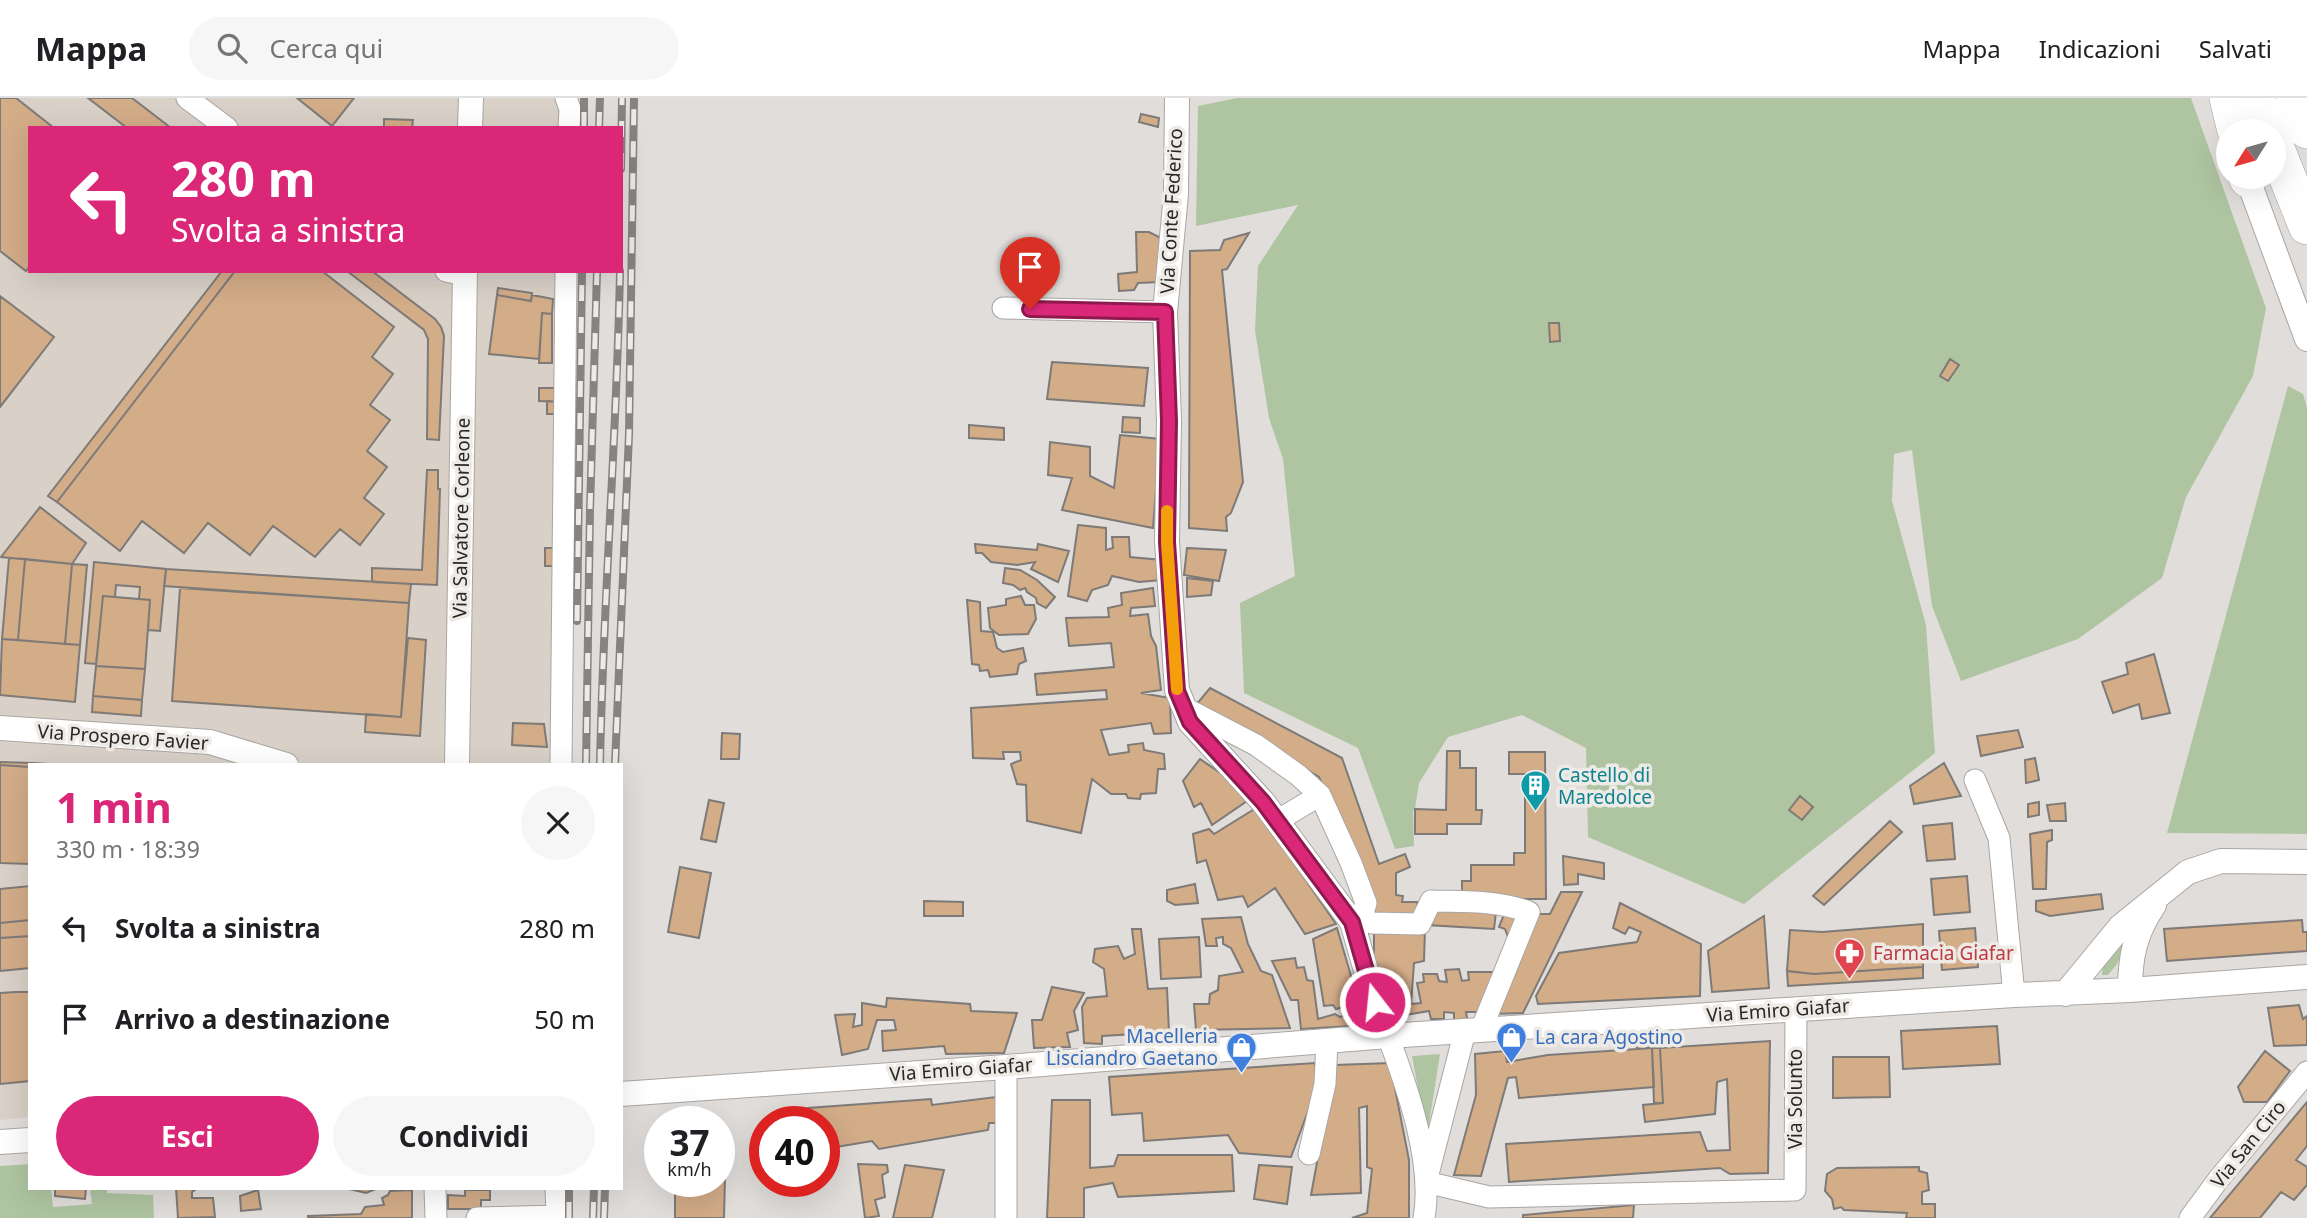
<!DOCTYPE html>
<html lang="it">
<meta charset="utf-8">
<style>
:root{--surface:#fff;--page:#f6f6f6;--text:#202124;--muted:#757577;--line:#e0e0e0;--accent:#db2777}
body{margin:0;font-family:"Noto Sans",sans-serif;background:var(--page);color:var(--text);height:100vh;display:flex;flex-direction:column;font-size:26px;white-space:nowrap}
*{box-sizing:border-box;margin:0}
p{font-size:23px;color:var(--muted)}
.icon{flex:none;width:38px;height:38px;fill:none;stroke:currentColor;stroke-width:2;stroke-linecap:round;stroke-linejoin:round}
.map{position:relative;flex:1;overflow:hidden}
.details{position:absolute;left:28px;top:665px;width:595px;height:427px;display:flex;flex-direction:column;background:var(--surface);border-radius:0px;box-shadow:0 7px 28px #0002}
.details>*{flex:none}
.hud{position:absolute;left:28px;top:28px;width:595px;height:147px;border-radius:0px;box-shadow:0 7px 28px #0002;background:#db2777;color:#fff;overflow:hidden}
.needle{width:46px;rotate:233deg}
.tools{position:absolute;left:2216px;top:21px;display:grid;gap:14px}
.tools a{display:grid;place-items:center;width:70px;height:70px;border-radius:50%;background:var(--surface);box-shadow:0 7px 28px #0002;font-size:35px}
.speed{position:absolute;left:644px;top:1008px;display:flex;gap:14px;font-size:35px;font-weight:700;text-align:center}
.speed>*{display:grid;place-content:center;width:91px;height:91px;border-radius:50%;background:var(--surface);box-shadow:0 7px 28px #0002;line-height:1}
.speed small{font-size:18px;font-weight:400}
.speed .limit{border:10px solid #d22;background:#fff;color:#111}
.pin{position:absolute;display:grid;place-items:center;width:60px;height:60px;color:#fff;margin:-72px -30px;border-radius:50% 50% 50% 0;rotate:-45deg;box-shadow:0 0 7px #0007}
.pin .icon{rotate:45deg}
.me{position:absolute;width:77px;margin:-38px;rotate:344deg;stroke-linejoin:round;filter:drop-shadow(0 0 5px #0008)}
.turn{display:flex;align-items:center;gap:24px;height:147px;padding:0 28px;font-size:32px}
.turn .icon{width:91px;height:91px;stroke-width:2.5}
.turn b{display:block;font-size:49px;line-height:60px}
.round{display:grid;place-items:center;flex:none;width:74px;height:74px;border-radius:37px;background:var(--page)}
.headline{display:flex;align-items:center;justify-content:space-between;height:119px;padding:0 28px}
h1{font-size:42px;font-weight:700;line-height:52px;color:var(--accent)}
.primary-button{display:flex;gap:14px;margin-top:auto;padding:14px 28px}
.primary-button a{flex:1;height:80px;border-radius:42px;background:var(--accent);color:#fff;font-size:28px;font-weight:700;line-height:80px;text-align:center}
.primary-button a+a{background:var(--page);color:var(--text)}
ul{padding:0;list-style:none}
li{display:flex;align-items:center;gap:21px;height:91px;padding:0 28px}
li div{flex:1}
li b{display:block;font-size:26px}
li em{font-style:normal}
header{display:flex;align-items:center;gap:42px;box-sizing:border-box;height:98px;padding:0 35px;background:var(--surface);border-bottom:2px solid var(--line)}
header strong{font-size:33px}
nav{display:flex;gap:38px;margin-inline-start:auto;font-size:24px}
.search{width:490px;height:63px;background:var(--page);display:flex;align-items:center;gap:18px;box-sizing:border-box;padding:0 24px;border-radius:38px;color:var(--muted);font-size:26px}
.map>svg:first-child{display:block}
</style>
<header>
<strong>Mappa</strong>
<div class="search"><svg class="icon" aria-label="search" viewBox="0 0 24 24"><circle cx="10" cy="10" r="6"/><path d="M15 15l6 6"/></svg>Cerca qui</div>
<nav><a>Mappa</a><a>Indicazioni</a><a>Salvati</a></nav>
</header>
<div class="map">
<svg width="2307" height="1120" viewBox="0 0 2307 1120">
<rect width="100%" height="100%" fill="#e1ddda"/>
<path fill="#d9d0c7" d="M0 0H553L564 12 563 30H30V173H561L555 667H30V1019L0 1022Z"/>
<path fill="#afc5a1" d="M1237 0H2191L2266 210 2253 278 2186 399 2162 480 2078 541 1961 583 1932 508 1912 352 1894 356 1892 403 1926 527 1935 655 1744 806 1588 739 1586 650 1522 617 1448 639 1419 685 1415 711 1413 713 1414 748 1395 751 1358 650 1244 595 1240 505 1295 478 1283 361 1269 320 1255 232 1258 168 1298 107 1196 128 1198 8Z
M2288 288 2303 296 2307 310V736L2167 735Z
M2119 841 2126 844 2117 866 2108 877H2102L2103 864Z
M1440 956 1427 1038 1412 958Z
M30 1066V1090H51L53 1109 92 1106 90 1090H107V1095L153 1097 154 1120H0V1068Z"/>
<path fill="#d3ac88" stroke="#7d7a77" stroke-width="2" d="M0 0H16L54 30H30V168L26 173 0 153Z
M88 0H132L171 30H127Z
M297 0H354L332 28Z
M1141 16 1159 20 1158 29 1139 24Z
M384 21 413 22 412 30H384Z
M1136 134H1149L1165 142 1160 184 1138 185 1134 192 1119 193 1118 176 1137 174Z
M1249 135 1227 171 1222 172 1243 384 1231 415 1226 419 1227 433 1189 430 1190 153 1220 152 1224 142Z
M222 173H235L57 404 48 398Z
M235 173H322L394 229 372 259 393 276 370 307 390 322 367 353 387 369 364 400 384 416 360 447 340 431 315 459 273 428 250 457 208 425 184 455 142 423 120 453 57 404Z
M347 173H372L435 221 441 229 444 238 439 342 427 341 428 241 424 232Z
M498 190 532 195 531 203 497 197Z
M497 197 531 203 532 197 553 201 552 216 542 215 539 261 489 256Z
M0 198 54 239 0 309Z
M542 215 552 216V265H539Z
M1549 225H1559L1560 243 1550 244Z
M1950 261 1959 267 1948 283 1940 278Z
M1052 264 1148 270 1144 308 1047 301Z
M539 290H560V304L539 303Z
M547 303 560 304 559 316H547Z
M1123 319 1140 320V335L1122 334Z
M969 327 1004 330V342L969 340Z
M1120 337 1160 341 1153 430 1062 412 1072 380 1048 377 1050 344 1090 349V378L1114 390Z
M427 372H438V391H440L437 487 372 484V470L422 472Z
M40 409 86 445 72 466 1 459Z
M1078 427 1106 430V452L1113 450 1112 439H1129L1130 459 1162 462 1161 482 1139 484 1112 478 1108 487 1092 492 1087 503 1068 498Z
M975 446 1037 452 1038 446 1069 453 1058 484 1031 471 1035 464 1017 467 991 464 982 455H976Z
M545 450H557L556 468H545Z
M1187 450 1226 452 1219 483 1184 477Z
M9 460 25 461 18 542 2 541Z
M25 461 72 466 65 546 18 542Z
M94 464 166 471 160 533 148 532 150 502 139 501 140 489 116 487 115 499 103 498 96 566 85 565Z
M72 466 87 467 80 547 65 546Z
M1005 470 1020 472 1037 482 1055 499 1046 510 1037 505 1036 500 1027 494 1025 490 1020 492 1013 487 1003 485Z
M166 471 411 486 409 505 164 488Z
M1187 480 1213 483 1211 497 1187 499Z
M180 490 409 505 401 619 172 603Z
M1153 490 1155 508 1131 510 1130 518 1148 516 1151 538 1156 548 1161 592 1141 595 1170 600 1171 635 1154 636 1151 625 1101 632 1109 657 1129 654 1128 647 1143 645 1144 652 1164 656 1165 671H1158L1156 695 1141 696 1140 701 1128 700 1126 696H1111L1092 681 1081 735 1027 723 1026 687 1017 686 1011 666 1021 662 1020 654H1003L1004 661 973 660 971 610 1107 601 1106 592 1037 597 1035 576 1114 569 1111 545 1069 548 1066 520 1109 519 1108 510 1122 507 1121 495Z
M103 498 150 502 145 571 96 568Z
M1021 498 1025 507H1034L1036 521 1028 536 999 537 990 530 988 510 1006 507V501Z
M967 502 980 504 981 533 993 534 997 550 1003 554 1023 550 1026 563 1019 566 1017 576 990 579 988 572 980 573 979 567 972 566Z
M408 540 426 542 420 638 365 634 366 616 401 619Z
M2 541 80 547 75 604 0 597Z
M2154 556 2170 615 2142 621 2139 606 2113 615 2102 584 2128 576 2126 565Z
M96 568 145 571 142 602 93 598Z
M1210 590 1342 660 1379 766 1405 756 1410 769 1396 775V797L1403 798 1402 804H1417L1419 823 1374 821 1334 712 1319 679 1196 607Z
M93 598 142 602 141 618 92 614Z
M513 625 544 626 547 649 512 647Z
M2018 632 2023 649 1981 658 1977 638Z
M722 635 740 636 739 661H721Z
M1447 653H1460V670H1476V712H1482L1481 726H1447V736H1415V711L1446 712Z
M1509 654H1545L1546 801H1462V783H1471V767H1514V755H1525V676H1509Z
M2035 660 2039 682 2026 685 2025 662Z
M1200 661 1232 683 1247 703 1212 727 1201 705 1194 709 1183 683Z
M0 664 33 665 66 667H30V669L0 667Z
M1944 665 1961 698 1914 706 1910 688Z
M0 667 30 669V766L0 765Z
M1800 698 1813 709 1802 722 1789 712Z
M709 702 724 705 716 744 701 741Z
M2039 704V717L2028 719V706Z
M2065 705 2066 723H2050L2047 707Z
M1256 710 1336 826 1305 836 1275 790 1248 809 1243 798 1218 802 1206 762 1197 765 1193 736 1209 731 1214 736Z
M1890 723 1902 734 1824 807 1813 798Z
M1952 725 1955 761 1927 763 1923 728Z
M2052 732V742L2047 744 2046 791H2033L2030 736Z
M1563 758 1604 765V781L1578 776V786L1564 787Z
M680 769 711 775 699 840 668 834Z
M1967 778 1970 814 1934 817 1931 781Z
M1195 786 1198 805 1175 807 1167 803V792Z
M30 788V822L0 825V791Z
M1561 794H1582L1523 915 1492 916 1536 816H1550Z
M2101 796 2103 811 2050 818 2036 813V803Z
M924 803 963 804V818H924Z
M1620 805 1701 846 1700 898 1538 906 1536 898 1559 855 1637 844 1641 834 1629 829 1625 836 1613 830Z
M1440 808 1496 814 1494 831 1427 827Z
M1505 814 1517 821 1508 839 1505 831 1499 829Z
M1764 818 1769 890 1712 894 1708 853Z
M1241 819 1248 846 1261 873 1272 877 1290 930 1196 932 1194 906H1209L1210 896 1218 892 1219 878 1243 874 1231 850 1223 846V839L1216 840 1217 848H1206L1202 821Z
M30 822V838L0 840V825Z
M2302 822 2303 834H2307V853L2167 863 2164 831Z
M1923 826V869L1814 876 1787 873 1790 832 1822 834Z
M1374 827 1425 831 1424 863 1414 865 1411 906 1421 905 1417 885 1424 884 1423 876H1437L1439 883 1447 884 1445 872 1459 871 1462 883 1469 882 1468 874H1497L1479 914H1466L1468 926 1454 927V915L1444 914V921H1431L1429 913 1406 917 1387 889 1388 876 1374 875Z
M1337 830 1359 905 1336 911 1333 907 1324 908 1313 841Z
M1975 830 1978 869 1942 872 1939 833Z
M1132 831H1141L1148 891 1167 890 1169 934 1102 938V946L1084 945 1082 909 1087 900 1107 898 1104 871 1093 864 1095 851 1118 848 1124 861 1135 856Z
M30 838V870L0 873V840Z
M1199 839 1201 879 1161 881 1159 841Z
M1295 860 1297 870 1304 869 1307 882 1313 883 1318 921 1335 916 1340 919 1362 912 1367 927 1301 931 1298 902H1291L1272 863Z
M1923 869V880L1788 888 1787 873 1814 876Z
M1052 889 1084 895 1074 913 1078 932 1067 935 1070 949 1034 950 1032 922H1042Z
M16 894H30V983L0 986V895Z
M887 900 970 906 971 913 1017 915 1004 955 946 956 944 948 883 953 882 933 896 932 894 922H877L868 951 842 957 835 917 855 916 853 929 862 927V905L886 909Z
M2299 907 2303 921 2307 918V947L2274 948 2268 910Z
M1997 928 2000 966 1903 971 1901 933Z
M1770 943 1768 1075 1730 1076 1720 1070 1509 1084 1506 1046 1700 1034 1707 1053 1730 1052 1727 981 1717 984 1715 1016 1645 1024 1643 1007 1663 1005 1660 950Z
M1648 944 1649 950 1637 951 1636 945Z
M1652 950 1654 989 1519 1000 1516 979 1508 980 1481 1078 1454 1077 1476 997 1475 956 1505 953 1507 964 1548 957Z
M1652 950H1660L1663 1005H1654Z
M2265 953 2290 973 2267 1004H2244L2238 989Z
M1833 959H1889L1890 999 1833 1000Z
M1315 965 1317 989 1291 1059 1239 1055 1228 1037 1144 1043 1142 1015 1112 1017 1109 979Z
M1390 965 1409 1062V1120H1352L1367 1115 1372 1071 1367 1069V1008L1359 1010 1361 1095 1311 1097 1335 967Z
M996 999 999 1025H989L988 1032 879 1051 872 1043 824 1051V1024H810L808 1010 931 1001 932 1007Z
M1052 1002H1090V1070L1114 1068 1118 1057H1232L1234 1093 1118 1099 1113 1085 1084 1090V1120H1047Z
M2307 1004V1048L2296 1062 2307 1069V1087L2294 1102 2281 1094 2260 1120H2210Z
M719 1038H726L724 1120H675V1083H719Z
M858 1066 887 1067 888 1074 882 1077 885 1099 875 1102 879 1118 865 1120Z
M905 1067 944 1072 932 1120H893Z
M1259 1067 1292 1069 1287 1106 1254 1101Z
M1919 1069V1073L1927 1075 1929 1092 1922 1094V1106H1935V1120H1906L1907 1115 1844 1112 1841 1109 1834 1111 1832 1101 1825 1093 1827 1076 1837 1070Z
M55 1090H86L85 1101 55 1098Z
M176 1090H198L192 1094V1100H213L215 1119 178 1120Z
M345 1090H378L366 1095Z
M258 1092 261 1111 241 1113 240 1098Z
M412 1092V1120H308V1118L361 1116 365 1109 384 1107 382 1100 388 1097 390 1093Z
M465 1092H490V1102H481V1111H448V1097L465 1098Z
M1634 1107 1633 1120H1523V1117Z"/>
<g fill="none" stroke-linecap="round" stroke-linejoin="round">
<defs>
<path id="minor" d="M187 0 227 30
M566 0 570 11 569 30
M446 173 465 177
M1003 210 1165 214
M1183 609 1256 647 1298 677 1320 697 1351 765 1366 805 1356 838
M561 667 566 173
M1975 682 1999 740 2014 897
M1277 723 1320 697
M1362 819 1372 825 1420 826 1431 803C1466 804 1496 802 1529 814L1481 932
M1388 938C1407 989 1434 1065 1424 1120
M1309 1056 1325 986 1327 943
M1428 1076 1465 933
M1426 1084 1489 1099 1795 1092 1796 911
M435 1090 436 1120
M477 1120 557 1118 556 1090
M1006 1120V969
M2190 1120 2218 1082 2307 974"/>
<path id="tertiary" d="M1177 0 1176 96 1165 214 1169 323 1167 444 1177 592 1190 624 1263 704 1352 824 1375 904 1388 938
M470 30 471 0
M2247 79 2307 241
M0 630 210 644 286 667
M457 667 465 173
M2130 892C2130 859 2135 835 2154 807
M2065 896 2121 828 2188 774 2221 763 2307 764
M621 996 1006 969 1388 938 2014 897 2130 892 2307 879
M0 1044 30 1042"/>
<path id="motorway" d="M2228 0 2236 33
M2256 0 2269 33
M2295 0 2307 32
M2273 43 2307 128
M2247 79 2248 81"/>
</defs>
<use href="#minor" stroke="#a9a6a3" stroke-width="23"/>
<use href="#tertiary" stroke="#a9a6a3" stroke-width="26"/>
<use href="#motorway" stroke="#a9a6a3" stroke-width="38"/>
<use href="#minor" stroke="#fff" stroke-width="21"/>
<use href="#tertiary" stroke="#fff" stroke-width="24"/>
<use href="#motorway" stroke="#fff" stroke-width="37"/>
<defs>
<path id="rail" d="M584 30V0
M599 30 600 0
M621 71 622 0
M577 523 582 173
M586 667 590 412 597 173
M600 667C603 502 617 338 620 173
M615 667 629 336 634 0
M569 1120V1090
M593 1120 594 1090
M604 1120 605 1090"/>
</defs>
<use href="#rail" stroke="#868381" stroke-width="8"/>
<use href="#rail" stroke="#eeebe7" stroke-width="5" stroke-dasharray="16" stroke-linecap="butt"/>
</g>
<g fill="none" stroke-linecap="round" stroke-linejoin="round">
<defs>
<path id="route" d="M1030 211 1165 214 1169 323 1167 444 1177 593 1190 624 1263 704 1352 824 1375 904"/>
</defs>
<use href="#route" stroke="#8e194d" stroke-width="18"/>
<use href="#route" stroke="#db2777" stroke-width="12"/>
<path stroke="#f59e0b" stroke-width="12" d="M1167 413V444L1177 591"/>
</g>
<defs>
<symbol id="building-pin" viewBox="-11 -11 22 30"><path d="M0 17L-7.5 6A9.5 9.5 0 1 1 7.5 6Z" fill="#0f9aa8" stroke="#eeebe7"/><path d="M-4-6H4V6H1V3H-1V6H-4ZM-2.5-4.3h1.7v1.8h-1.7ZM.8-4.3h1.7v1.8H.8ZM-2.5-1h1.7V.8h-1.7ZM.8-1h1.7V.8H.8Z" fill="#fff"/></symbol>
<symbol id="pharmacy-pin" viewBox="-11 -11 22 30"><path d="M0 17L-7.5 6A9.5 9.5 0 1 1 7.5 6Z" fill="#e0444e" stroke="#eeebe7"/><path d="M-2-6h4v4h4v4h-4v4h-4v-4h-4v-4h4Z" fill="#fff"/></symbol>
<symbol id="shop-pin" viewBox="-11 -11 22 30"><path d="M0 17L-7.5 6A9.5 9.5 0 1 1 7.5 6Z" fill="#3f7fe0" stroke="#eeebe7"/><path d="M-5-2.5h2.3a2.7 3.5 0 0 1 5.4 0H5L5.5 6h-11ZM-1.5-2.5h3a1.5 2.3 0 0 0-3 0Z" fill="#fff"/></symbol>
</defs>
<g fill-rule="evenodd">
<use href="#building-pin" x="1518" y="670" width="35" height="47"/>
<use href="#pharmacy-pin" x="1832" y="838" width="35" height="47"/>
<use href="#shop-pin" x="1494" y="922" width="35" height="47"/>
<use href="#shop-pin" x="1224" y="932" width="35" height="47"/>
</g>
<g text-anchor="middle" dominant-baseline="central" stroke-width="7" stroke-linejoin="round" paint-order="stroke">
<g font-size="19" fill="#292827" stroke="#eeebe7">
<text transform="translate(1171 113) rotate(-87)">Via Conte Federico</text>
<text transform="translate(461 420) rotate(-89)">Via Salvatore Corleone</text>
<text transform="translate(123 639) rotate(4)">Via Prospero Favier</text>
<text transform="translate(1778 912) rotate(-4)">Via Emiro Giafar</text>
<text transform="translate(961 971) rotate(-4)">Via Emiro Giafar</text>
<text transform="translate(1795 1001) rotate(-90)">Via Solunto</text>
<text transform="translate(2248 1046) rotate(-51)">Via San Ciro</text>
</g>
<g font-size="19" fill="#0d838f" stroke="#eeebe7" text-anchor="start">
<text x="1558" y="677">Castello di<tspan x="1558" dy="22">Maredolce</tspan></text>
</g>
<g font-size="19" fill="#be3a42" stroke="#eeebe7" text-anchor="start">
<text x="1873" y="855">Farmacia Giafar</text>
</g>
<g font-size="19" fill="#366cbe" stroke="#eeebe7" text-anchor="end">
<text x="1218" y="938">Macelleria<tspan x="1218" dy="22">Lisciandro Gaetano</tspan></text>
<text x="1535" y="939" text-anchor="start">La cara Agostino</text>
</g>
</g>
</svg>
<div class="tools">
<a><svg class="needle" viewBox="-14 -14 28 28"><path d="M0-13l5 13h-10z" fill="#e53935"/><path d="M0 13l5-13h-10z" fill="#757577"/></svg></a>
</div>
<div class="speed"><div>37<small>km/h</small></div><div class="limit">40</div></div>
<div class="pin" style="left:1030px;top:211px;background:#d93025"><svg class="icon" aria-label="arrive" viewBox="0 0 24 24"><path d="M6 21V4h12l-3 4 3 4H6"/></svg></div>
<svg class="me" style="left:1375px;top:904px" viewBox="-20 -20 40 40"><circle r="17" fill="#db2777" stroke="#fff" stroke-width="3"/><path d="M0-11L8 9 0 5-8 9z" fill="#fff"/></svg>
<div class="hud">
<div class="turn"><svg class="icon" aria-label="left" viewBox="0 0 24 24"><path d="M17 20v-9H6M10 6l-5 5 5 5"/></svg><div><b>280 m</b>Svolta a sinistra</div></div>
</div>
<section class="details">
<div class="headline"><div><h1>1 min</h1><p>330 m · 18:39</p></div><a class="round"><svg class="icon" aria-label="close" viewBox="0 0 24 24"><path d="M6 6l12 12M18 6L6 18"/></svg></a></div>
<ul>
<li><svg class="icon" aria-label="left" viewBox="0 0 24 24"><path d="M17 20v-9H6M10 6l-5 5 5 5"/></svg><div><b>Svolta a sinistra</b></div><em>280 m</em></li>
<li><svg class="icon" aria-label="arrive" viewBox="0 0 24 24"><path d="M6 21V4h12l-3 4 3 4H6"/></svg><div><b>Arrivo a destinazione</b></div><em>50 m</em></li>
</ul>
<div class="primary-button"><a>Esci</a><a>Condividi</a></div>
</section>
</div>
